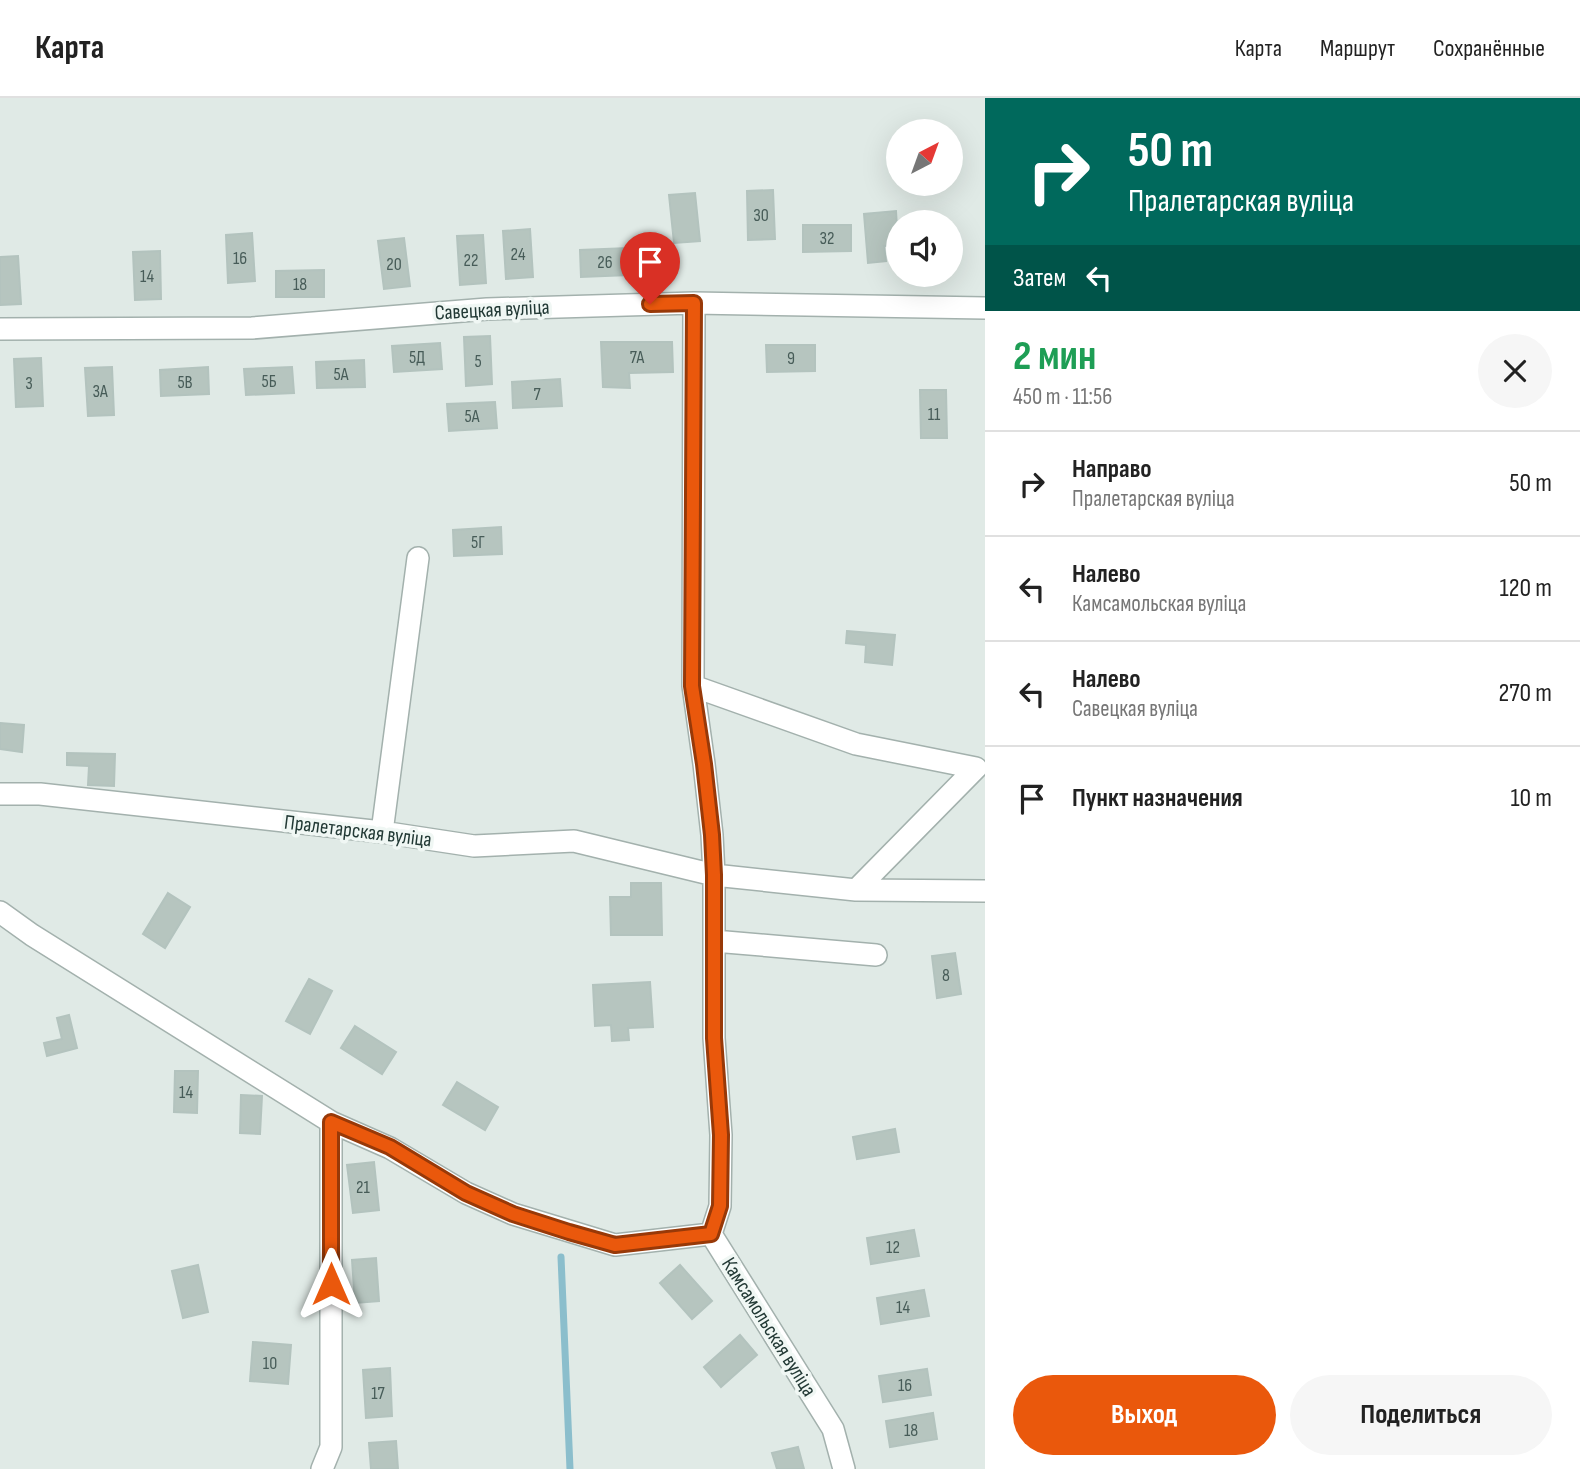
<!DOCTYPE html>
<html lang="ru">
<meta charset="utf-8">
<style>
:root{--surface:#fff;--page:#f6f6f6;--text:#222;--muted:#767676;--line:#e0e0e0;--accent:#ea580c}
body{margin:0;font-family:"Sofia Sans Condensed",sans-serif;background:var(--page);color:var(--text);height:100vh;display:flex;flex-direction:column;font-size:26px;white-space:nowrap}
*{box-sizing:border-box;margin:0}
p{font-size:23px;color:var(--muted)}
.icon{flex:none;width:38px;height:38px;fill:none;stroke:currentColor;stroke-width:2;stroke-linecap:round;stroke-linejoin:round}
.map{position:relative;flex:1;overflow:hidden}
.details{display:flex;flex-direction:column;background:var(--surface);width:595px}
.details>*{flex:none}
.top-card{background:#00695c;color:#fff;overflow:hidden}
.needle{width:46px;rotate:41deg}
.controls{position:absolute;left:886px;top:21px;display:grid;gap:14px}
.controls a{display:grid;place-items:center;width:77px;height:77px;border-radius:50%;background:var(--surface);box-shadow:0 7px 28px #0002;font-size:35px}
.pin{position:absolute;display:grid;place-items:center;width:60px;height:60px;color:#fff;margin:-72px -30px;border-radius:50% 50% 50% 0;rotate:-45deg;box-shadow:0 0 7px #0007}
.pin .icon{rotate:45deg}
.me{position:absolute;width:77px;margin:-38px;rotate:0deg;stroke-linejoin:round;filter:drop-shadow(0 0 5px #0008)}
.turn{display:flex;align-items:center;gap:24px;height:147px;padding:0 28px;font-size:32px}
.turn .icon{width:91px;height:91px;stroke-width:2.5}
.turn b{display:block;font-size:49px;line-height:60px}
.then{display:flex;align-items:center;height:66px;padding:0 28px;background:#0003;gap:14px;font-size:26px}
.round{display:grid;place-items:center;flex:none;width:74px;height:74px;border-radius:37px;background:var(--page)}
.overview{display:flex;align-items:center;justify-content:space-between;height:119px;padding:0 28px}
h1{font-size:42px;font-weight:700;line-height:52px;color:#1e9e55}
.primary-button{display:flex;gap:14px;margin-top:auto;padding:14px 28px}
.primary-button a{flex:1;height:80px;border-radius:42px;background:var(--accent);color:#fff;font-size:28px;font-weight:700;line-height:80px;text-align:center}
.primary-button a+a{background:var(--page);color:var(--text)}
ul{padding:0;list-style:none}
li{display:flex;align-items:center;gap:21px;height:105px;padding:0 28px;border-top:2px solid var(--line)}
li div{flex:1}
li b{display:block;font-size:26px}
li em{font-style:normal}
header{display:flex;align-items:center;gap:42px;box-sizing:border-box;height:98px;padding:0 35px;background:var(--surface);border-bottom:2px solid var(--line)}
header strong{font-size:33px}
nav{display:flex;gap:38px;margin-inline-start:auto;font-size:24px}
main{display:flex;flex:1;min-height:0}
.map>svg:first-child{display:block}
</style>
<header>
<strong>Карта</strong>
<nav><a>Карта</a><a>Маршрут</a><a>Сохранённые</a></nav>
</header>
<main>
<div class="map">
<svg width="985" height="1371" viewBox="0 0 985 1371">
<rect width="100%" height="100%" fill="#e0eae6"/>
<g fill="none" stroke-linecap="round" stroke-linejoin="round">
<path stroke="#8bbecc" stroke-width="7" d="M561 1159 570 1371"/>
</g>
<path fill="#b6c5bf" stroke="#b3c3be" stroke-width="2" d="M773 92 775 141 748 142 747 93Z
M695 95 700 143 674 145 669 97Z
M896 113 898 147 884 148 886 163 868 165 864 116Z
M803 127H851V153L803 154Z
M530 131 533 179 506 181 503 133Z
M252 135 255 183 228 185 226 137Z
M483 137 486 185 460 187 457 138Z
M404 140 410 188 384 191 378 143Z
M628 150 629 177 581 179 580 152Z
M160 153 161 201 135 202 133 154Z
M18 158 21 206 0 207V159Z
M324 172V199H276V173Z
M490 238 492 286 466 288 464 239Z
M601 244H672L673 274 629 275 630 290 603 289Z
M440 245 442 271 394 274 392 248Z
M766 247H815V273L767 274Z
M41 260 43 308 16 309 14 261Z
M364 262 365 289 317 290 316 264Z
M112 269 114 317 88 318 85 270Z
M208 269 209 296 161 298 160 272Z
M292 269 294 295 246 297 244 271Z
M560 281 562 308 513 310 512 284Z
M920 292H946L947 340H921Z
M495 304 497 330 449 333 447 306Z
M501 429 502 456 454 458 453 432Z
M847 533 895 537 892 567 865 564 866 547 846 545Z
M0 625 24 627 22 654 0 651Z
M67 655 115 656 114 688 88 687 89 668 67 667Z
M631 785H661L662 837H611L610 799H631Z
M168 795 190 809 165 850 143 836Z
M955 855 961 896 937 900 932 858Z
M309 881 332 893 310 936 286 923Z
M650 884 653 929 628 930 629 942 612 943 611 927 595 928 593 887Z
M69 917 77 950 47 958 44 945 62 941 57 920Z
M355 928 396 954 382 976 341 950Z
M175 973H198L197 1015 174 1014Z
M457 984 498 1009 485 1032 443 1007Z
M241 997 262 998 260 1036 240 1035Z
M895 1031 899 1054 857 1061 853 1039Z
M374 1064 379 1112 353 1115 347 1067Z
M914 1132 919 1158 871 1166 867 1140Z
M376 1160 379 1203 355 1205 352 1162Z
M198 1167 208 1214 183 1220 172 1173Z
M680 1167 712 1203 692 1221 660 1185Z
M924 1192 929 1218 881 1226 877 1200Z
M740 1237 757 1257 721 1289 704 1269Z
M253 1244 291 1247 288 1286 250 1283Z
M390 1270 392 1318 366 1320 363 1272Z
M927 1271 931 1297 883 1304 879 1278Z
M933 1315 937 1341 890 1349 886 1323Z
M396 1343 398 1371H371L369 1345Z
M798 1349 804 1371H777L772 1355Z"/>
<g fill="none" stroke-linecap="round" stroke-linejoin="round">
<defs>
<path id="minor" d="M694 205 693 588 704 666 712 737 714 777V940L721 1037 720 1108 711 1136 833 1331 844 1371
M0 231 252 230 487 211 694 205 985 210
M0 696H40L382 734 474 748 574 743 714 777 856 792 976 670 856 646 693 588
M382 734 418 460
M856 792 985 793
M0 814 32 837 331 1024 390 1050 466 1095 513 1116 615 1147 711 1136
M714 843 876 857
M322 1371 331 1349V1024"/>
</defs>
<use href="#minor" stroke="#a3b1ad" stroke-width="24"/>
<use href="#minor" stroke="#fff" stroke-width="21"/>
</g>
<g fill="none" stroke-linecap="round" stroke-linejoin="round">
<defs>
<path id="route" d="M331 1186V1024L390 1049 466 1095 513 1116 569 1134 615 1147 711 1136 720 1108 721 1037 714 940V777L712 737 704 666 692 588 694 205 650 206"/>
</defs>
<use href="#route" stroke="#983908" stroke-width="18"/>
<use href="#route" stroke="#ea580c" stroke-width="12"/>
</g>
<g text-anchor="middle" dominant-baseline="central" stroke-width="7" stroke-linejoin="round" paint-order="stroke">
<g font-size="18" fill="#475c58">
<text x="761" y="117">30</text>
<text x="827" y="140">32</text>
<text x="518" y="156">24</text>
<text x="240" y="160">16</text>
<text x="471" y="162">22</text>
<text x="605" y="164">26</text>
<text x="394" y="166">20</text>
<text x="147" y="178">14</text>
<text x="300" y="186">18</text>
<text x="417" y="259">5Д</text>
<text x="637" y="259">7А</text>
<text x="791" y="260">9</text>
<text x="478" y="263">5</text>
<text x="341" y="276">5А</text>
<text x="269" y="283">5Б</text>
<text x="185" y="284">5В</text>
<text x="29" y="285">3</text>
<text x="100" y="293">3А</text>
<text x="537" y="296">7</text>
<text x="934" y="316">11</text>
<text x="472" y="318">5А</text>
<text x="478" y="444">5Г</text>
<text x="946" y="877">8</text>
<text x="186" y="994">14</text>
<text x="363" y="1089">21</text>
<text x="893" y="1149">12</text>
<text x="903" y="1209">14</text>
<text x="270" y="1265">10</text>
<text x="905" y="1287">16</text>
<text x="378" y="1295">17</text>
<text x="911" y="1332">18</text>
</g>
<g font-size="21" fill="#223935" stroke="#f0f7f4">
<text transform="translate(492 212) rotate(-3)">Савецкая вуліца</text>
<text transform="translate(358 733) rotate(7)">Пралетарская вуліца</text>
<text transform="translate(769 1229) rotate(58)">Камсамольская вуліца</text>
</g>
</g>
</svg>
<div class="controls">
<a><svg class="needle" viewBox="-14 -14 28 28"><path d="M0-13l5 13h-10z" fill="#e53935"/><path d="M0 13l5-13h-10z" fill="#767676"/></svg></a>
<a><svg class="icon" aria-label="sound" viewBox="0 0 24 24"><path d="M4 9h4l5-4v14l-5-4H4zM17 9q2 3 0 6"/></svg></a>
</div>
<div class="pin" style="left:650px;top:206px;background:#d93025"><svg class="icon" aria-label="arrive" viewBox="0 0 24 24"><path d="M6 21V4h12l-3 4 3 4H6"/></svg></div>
<svg class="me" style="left:331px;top:1186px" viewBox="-20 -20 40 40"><path d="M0-17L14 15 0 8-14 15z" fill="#ea580c" stroke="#fff" stroke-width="4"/></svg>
</div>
<section class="details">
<div class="top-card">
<div class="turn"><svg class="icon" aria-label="right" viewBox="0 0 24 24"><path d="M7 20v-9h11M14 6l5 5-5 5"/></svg><div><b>50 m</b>Пралетарская вуліца</div></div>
<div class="then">Затем<svg class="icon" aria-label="left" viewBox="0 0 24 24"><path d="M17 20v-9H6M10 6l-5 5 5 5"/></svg></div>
</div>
<div class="overview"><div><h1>2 мин</h1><p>450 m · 11:56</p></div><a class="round"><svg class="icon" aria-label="close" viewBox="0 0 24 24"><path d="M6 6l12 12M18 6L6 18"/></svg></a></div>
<ul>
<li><svg class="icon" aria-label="right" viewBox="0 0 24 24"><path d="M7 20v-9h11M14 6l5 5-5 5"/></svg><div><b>Направо</b><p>Пралетарская вуліца</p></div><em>50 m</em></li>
<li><svg class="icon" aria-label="left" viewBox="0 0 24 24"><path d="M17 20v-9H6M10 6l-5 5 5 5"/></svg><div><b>Налево</b><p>Камсамольская вуліца</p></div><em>120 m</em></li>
<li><svg class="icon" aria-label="left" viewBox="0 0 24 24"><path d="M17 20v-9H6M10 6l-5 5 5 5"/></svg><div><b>Налево</b><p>Савецкая вуліца</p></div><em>270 m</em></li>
<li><svg class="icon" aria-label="arrive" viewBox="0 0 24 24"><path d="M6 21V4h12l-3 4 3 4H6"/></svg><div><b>Пункт назначения</b></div><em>10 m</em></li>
</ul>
<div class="primary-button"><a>Выход</a><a>Поделиться</a></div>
</section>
</main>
